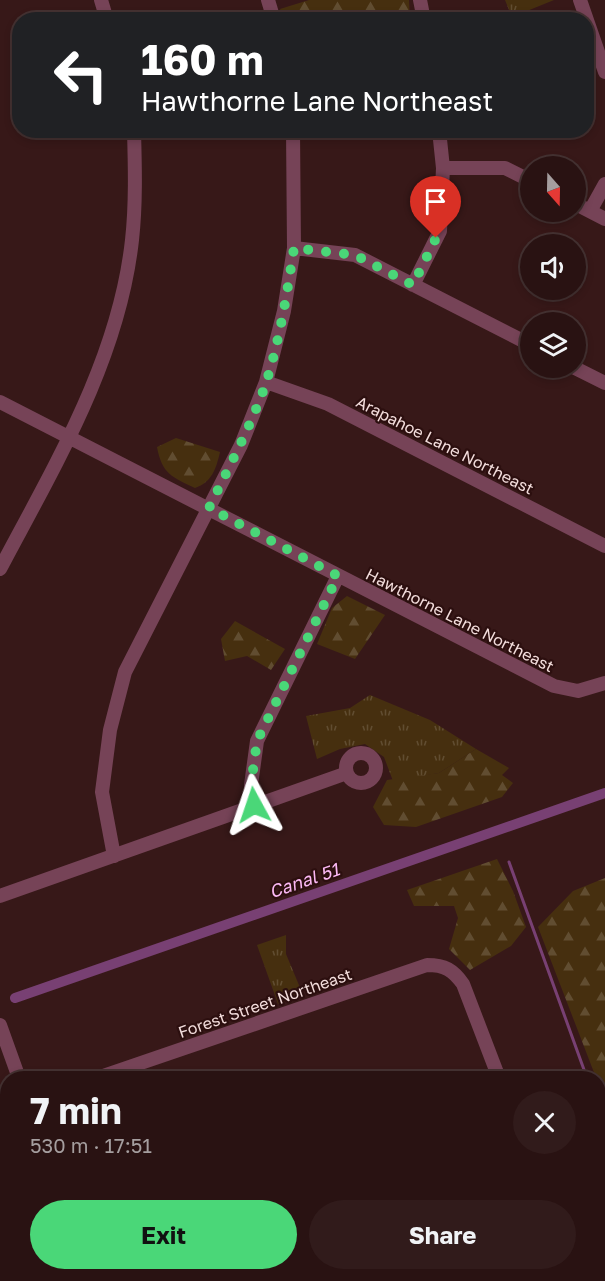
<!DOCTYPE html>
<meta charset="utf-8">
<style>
:root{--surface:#291212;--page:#311b1b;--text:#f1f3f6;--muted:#a59e9f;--line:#453232;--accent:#4ad778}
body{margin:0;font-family:"Golos Text",sans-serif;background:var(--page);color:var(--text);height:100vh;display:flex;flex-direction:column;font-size:22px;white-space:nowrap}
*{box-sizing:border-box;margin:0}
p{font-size:20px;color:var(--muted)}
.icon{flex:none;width:33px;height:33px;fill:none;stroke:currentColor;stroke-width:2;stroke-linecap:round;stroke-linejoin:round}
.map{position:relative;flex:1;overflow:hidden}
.side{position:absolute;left:0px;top:1071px;width:606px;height:210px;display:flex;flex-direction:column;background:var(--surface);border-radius:24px 24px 0 0;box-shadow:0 3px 9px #0003,0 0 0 2px var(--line)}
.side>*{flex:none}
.guide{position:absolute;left:12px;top:12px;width:582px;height:126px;border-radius:24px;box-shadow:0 3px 9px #0003,0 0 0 2px var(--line);background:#202124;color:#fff;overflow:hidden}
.needle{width:39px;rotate:160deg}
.controls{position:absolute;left:520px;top:156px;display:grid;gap:12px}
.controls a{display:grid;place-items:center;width:66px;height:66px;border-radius:50%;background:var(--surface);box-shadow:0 3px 9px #0003,0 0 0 2px var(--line);font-size:30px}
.pin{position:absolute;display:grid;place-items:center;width:51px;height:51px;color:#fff;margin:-62px -26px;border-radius:50% 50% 50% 0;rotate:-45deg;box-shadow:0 0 6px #0007}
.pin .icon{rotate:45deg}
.me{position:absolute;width:66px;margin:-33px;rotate:355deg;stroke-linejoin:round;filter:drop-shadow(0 0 4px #0008)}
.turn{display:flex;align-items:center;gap:21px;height:126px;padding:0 30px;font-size:27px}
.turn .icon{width:78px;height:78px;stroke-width:2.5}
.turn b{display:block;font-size:42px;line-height:51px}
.round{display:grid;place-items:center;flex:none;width:63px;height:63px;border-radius:32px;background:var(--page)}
.overview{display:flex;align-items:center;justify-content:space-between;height:102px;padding:0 30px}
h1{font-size:36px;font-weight:700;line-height:45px}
.button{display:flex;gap:12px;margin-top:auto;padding:12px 30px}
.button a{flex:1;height:69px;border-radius:36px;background:var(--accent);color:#111;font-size:24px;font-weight:700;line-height:69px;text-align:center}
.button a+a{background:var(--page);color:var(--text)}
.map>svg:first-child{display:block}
</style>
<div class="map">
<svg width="605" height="1281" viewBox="0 0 605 1281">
<defs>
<pattern id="grass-tufts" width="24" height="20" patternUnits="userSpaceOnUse" patternTransform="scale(1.5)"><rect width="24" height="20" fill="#462f0f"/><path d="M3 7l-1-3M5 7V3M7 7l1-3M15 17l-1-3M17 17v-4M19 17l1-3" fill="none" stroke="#614d31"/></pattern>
<pattern id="forest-firs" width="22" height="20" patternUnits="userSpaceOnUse" patternTransform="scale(1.5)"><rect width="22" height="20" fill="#462f0f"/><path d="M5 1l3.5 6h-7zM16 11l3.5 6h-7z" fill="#614d31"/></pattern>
</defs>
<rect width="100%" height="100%" fill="#371818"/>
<path fill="url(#grass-tufts)" d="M505 0H554L512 17Z
M370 695 430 720 476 749 439 773 393 781 384 757 365 744 340 749 317 759 306 716 350 708Z
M286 935V954L301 990 295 998 278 1004 257 945Z"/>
<path fill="url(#forest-firs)" d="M309 0H409L410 19H284L280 9Z
M176 438 220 452C216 469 212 482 195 488 172 477 162 474 157 447Z
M347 596 385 615 355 659 317 644 332 608Z
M235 621 285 649 271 670 247 656 225 661 221 639Z
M476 749 509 768 502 775 513 783 502 797 416 827 384 825 373 807 387 780 439 773Z
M497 859 513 891 526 927 511 946 470 970 449 949 458 918 454 906H414L407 890Z
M605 878V1101L538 927 573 891Z"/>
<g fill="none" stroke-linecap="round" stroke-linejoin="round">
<path stroke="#784073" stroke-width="3" d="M509 862 587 1078
M598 1112 605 1130"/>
<path stroke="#784073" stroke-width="10" d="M15 998 605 793"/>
<path stroke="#764357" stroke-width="14" d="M101 0 107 20
M268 0 274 20
M420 0 424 20
M580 0 605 72
M443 168H505L531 181
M576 204 605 219
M590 211 605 184
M294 248 355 255 531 345
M413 285 440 231 443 168 439 130
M575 368 605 383
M266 382 328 404 605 546
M0 402 554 686 578 691 605 683
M0 569C55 465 119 359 132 240 136 204 135 167 134 130
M346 768a15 15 0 1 1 30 0a15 15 0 1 1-30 0Z
M254 805 251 785 257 741 338 576
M114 856 102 792 110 730 125 672 241 445 266 382 284 311 294 248 293 130
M0 896 347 773
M0 1025 19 1078
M97 1078 427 965C445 965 453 970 463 984L499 1078
M0 1112 8 1110
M0 1264 8 1262
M86 1274 88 1281
M569 1274 571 1281"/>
</g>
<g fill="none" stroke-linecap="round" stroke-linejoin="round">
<path stroke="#4ad778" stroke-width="10" stroke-dasharray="0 18" d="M254 805 251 785 257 741 338 576 209 508C229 467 251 426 266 383 280 339 287 293 294 248L355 255 413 285 436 238"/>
</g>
<g text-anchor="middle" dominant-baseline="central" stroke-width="4.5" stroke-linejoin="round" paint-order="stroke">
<g font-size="16" fill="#f3dddc" stroke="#2c0f0f">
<text transform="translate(445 445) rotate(27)">Arapahoe Lane Northeast</text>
<text transform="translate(460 620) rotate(27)">Hawthorne Lane Northeast</text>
<text transform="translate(265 1003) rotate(-19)">Forest Street Northeast</text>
</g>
<g font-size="18" font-style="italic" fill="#fbb8f4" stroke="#2c0f0f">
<text transform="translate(304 880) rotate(-19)">Canal 51</text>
</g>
</g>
</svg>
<div class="controls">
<a><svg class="needle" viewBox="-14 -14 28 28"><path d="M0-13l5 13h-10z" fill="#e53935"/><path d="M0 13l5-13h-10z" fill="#a59e9f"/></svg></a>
<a><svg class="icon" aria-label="sound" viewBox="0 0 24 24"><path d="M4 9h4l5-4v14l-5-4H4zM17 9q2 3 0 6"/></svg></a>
<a><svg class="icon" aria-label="layers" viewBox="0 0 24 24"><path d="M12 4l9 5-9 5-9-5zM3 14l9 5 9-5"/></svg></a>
</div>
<div class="pin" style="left:436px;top:238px;background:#d93025"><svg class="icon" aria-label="arrive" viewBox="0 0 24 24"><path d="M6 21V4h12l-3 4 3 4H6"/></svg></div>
<svg class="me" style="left:254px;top:805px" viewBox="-20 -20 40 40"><path d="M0-17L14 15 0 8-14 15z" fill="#4ad778" stroke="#fff" stroke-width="4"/></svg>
<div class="guide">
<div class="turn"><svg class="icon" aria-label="left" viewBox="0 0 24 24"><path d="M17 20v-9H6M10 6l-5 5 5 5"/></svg><div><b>160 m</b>Hawthorne Lane Northeast</div></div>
</div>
<section class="side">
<div class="overview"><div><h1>7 min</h1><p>530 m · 17:51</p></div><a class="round"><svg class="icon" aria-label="close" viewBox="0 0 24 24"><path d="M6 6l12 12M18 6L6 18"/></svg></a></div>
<div class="button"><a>Exit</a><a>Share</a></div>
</section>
</div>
